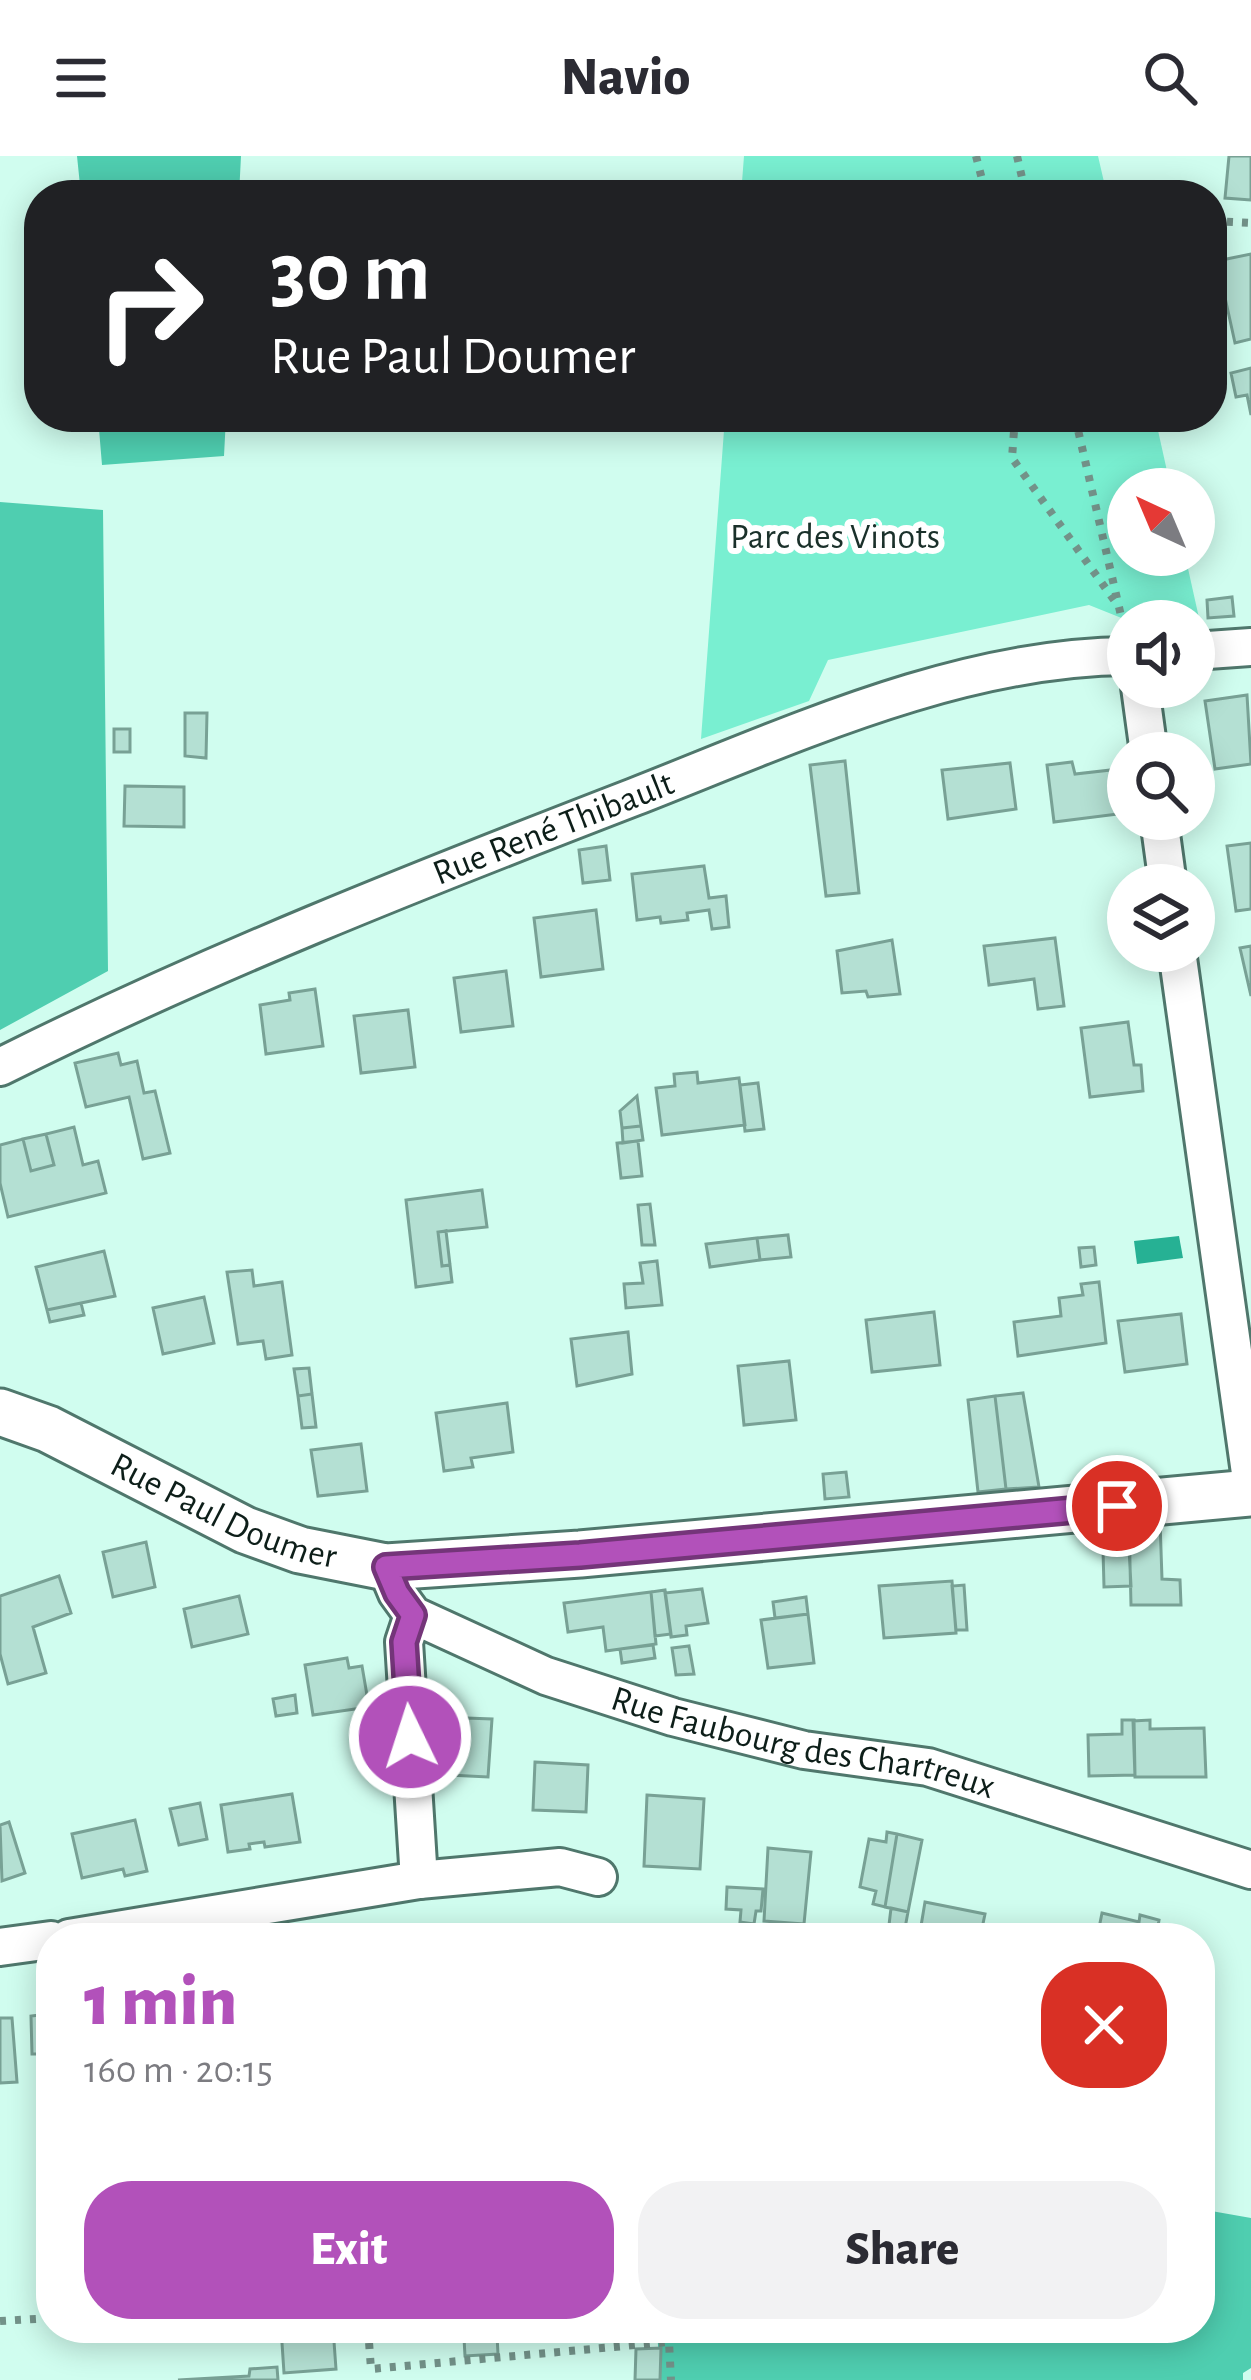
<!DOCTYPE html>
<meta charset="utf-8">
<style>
:root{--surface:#fff;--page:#f2f2f3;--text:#2b2b33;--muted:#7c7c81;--accent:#b251ba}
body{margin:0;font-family:"Alegreya Sans",sans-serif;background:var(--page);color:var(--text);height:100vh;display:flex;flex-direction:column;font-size:45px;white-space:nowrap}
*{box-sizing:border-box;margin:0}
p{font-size:39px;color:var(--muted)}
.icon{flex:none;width:66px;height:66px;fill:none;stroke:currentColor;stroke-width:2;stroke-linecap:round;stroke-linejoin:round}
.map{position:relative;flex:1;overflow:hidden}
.panel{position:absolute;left:36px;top:1767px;width:1179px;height:420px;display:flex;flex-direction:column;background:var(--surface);border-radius:48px;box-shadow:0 6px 30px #0003}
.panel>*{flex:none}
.banner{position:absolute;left:24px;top:24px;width:1203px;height:252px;border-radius:48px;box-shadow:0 6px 30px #0003;background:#202124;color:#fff;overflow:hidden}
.needle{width:78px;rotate:316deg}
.controls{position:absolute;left:1107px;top:312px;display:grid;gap:24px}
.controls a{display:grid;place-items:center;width:108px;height:108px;border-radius:50%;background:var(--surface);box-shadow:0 6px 30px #0003;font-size:60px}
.pin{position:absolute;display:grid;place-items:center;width:102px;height:102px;color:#fff;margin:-51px;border:6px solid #fff;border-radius:50%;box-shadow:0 3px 12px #0007}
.me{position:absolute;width:132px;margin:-66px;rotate:356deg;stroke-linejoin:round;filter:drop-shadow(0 0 9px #0008)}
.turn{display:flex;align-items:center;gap:42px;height:252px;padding:0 48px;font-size:54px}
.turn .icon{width:156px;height:156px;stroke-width:2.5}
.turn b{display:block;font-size:84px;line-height:102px}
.round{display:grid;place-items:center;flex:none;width:126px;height:126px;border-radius:48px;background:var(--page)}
.head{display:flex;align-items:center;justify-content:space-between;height:204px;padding:0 48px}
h1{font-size:72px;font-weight:800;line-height:90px;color:var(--accent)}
.action{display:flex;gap:24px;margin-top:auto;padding:24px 48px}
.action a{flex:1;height:138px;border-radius:48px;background:var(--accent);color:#fff;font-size:48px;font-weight:800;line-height:138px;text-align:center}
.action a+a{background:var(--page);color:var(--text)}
header{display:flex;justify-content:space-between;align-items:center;height:156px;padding:0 48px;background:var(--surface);font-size:54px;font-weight:800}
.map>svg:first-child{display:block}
</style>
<header><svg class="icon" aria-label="menu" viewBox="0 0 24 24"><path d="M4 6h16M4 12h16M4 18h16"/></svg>Navio<svg class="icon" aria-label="search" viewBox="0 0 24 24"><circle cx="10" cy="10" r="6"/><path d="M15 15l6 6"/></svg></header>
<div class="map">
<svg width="1251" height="2224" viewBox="0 0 1251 2224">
<rect width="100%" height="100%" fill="#d0fdef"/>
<path fill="#79efd1" d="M744 0H1098L1107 39H741Z
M725 261H1155L1171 333H1128V399H1185L1199 462 1129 465 1089 449 828 504 809 545 701 583Z"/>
<path fill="#4fceb0" d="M77 0H241L239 39H81Z
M98 261H226L224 300 102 309Z
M0 346 103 354 108 815 0 874Z
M1200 2053 1251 2062V2212L1243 2217V2224H660L657 2172H1040L1054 2176 1056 2172H1200Z"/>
<path fill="#26b194" d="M1179 1080 1183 1102 1137 1108 1134 1085Z"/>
<path fill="#b4e0d3" stroke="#78a195" stroke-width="3" d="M1229 0H1251V44L1225 42Z
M1251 98V183L1235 187 1217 105Z
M1251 212V259L1247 239 1236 241 1231 217Z
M1232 441 1234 460 1208 462 1207 444Z
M1247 539 1251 608 1215 613 1205 545Z
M185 557H207L206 602 185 600Z
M114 573H130V596H114Z
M845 605 859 737 826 740 810 609Z
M1072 606 1075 618 1111 614 1118 658 1054 666 1047 609Z
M1010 607 1016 653 948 663 942 614Z
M125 630 184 631V671L124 670Z
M1251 687V753L1236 755 1227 690Z
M606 690 610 724 583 727 579 694Z
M704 710 709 742 726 740 729 771 712 773 709 754 687 757 688 764 661 767 660 761 637 764 632 718Z
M596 754 603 813 541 821 534 762Z
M1055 782 1064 850 1038 853 1034 823 989 829 984 790Z
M892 784 900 838 868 841 866 835 842 837 837 795Z
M1251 790V840L1240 792Z
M506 815 513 870 461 876 454 822Z
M315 833 323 890 266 898 260 849 290 844 289 837Z
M408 854 415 911 361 917 354 860Z
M1128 866 1134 909H1141L1143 935 1090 941 1081 872Z
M118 897 121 909 137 905 144 937 155 935 170 997 143 1003 129 941 86 951 75 907Z
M697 916 698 927 739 922 745 969 662 979 656 932 675 930 674 918Z
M758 927 764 973 745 975 740 929Z
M637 940 641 970 622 972 620 955Z
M641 970 643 984 623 987 622 972Z
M74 971 83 1009 98 1005 106 1037 8 1061 0 1027V989L23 983 31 1015 54 1009 46 978Z
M46 978 54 1009 31 1015 23 983Z
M638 985 642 1020 621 1022 617 987Z
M482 1034 487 1071 438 1076 442 1110 450 1109 452 1126 416 1131 406 1044Z
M650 1048 655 1089H642L638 1049Z
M446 1075 450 1109 442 1110 438 1076Z
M788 1079 791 1101 760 1104 757 1082Z
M757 1082 760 1104 710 1111 706 1088Z
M1094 1091 1096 1109 1081 1111 1079 1092Z
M104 1095 115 1140 47 1154 36 1111Z
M657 1105 662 1149 626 1152 624 1128 643 1127 640 1107Z
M252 1114 254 1130 282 1126 292 1199 266 1203 263 1185 238 1188 227 1116Z
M1099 1126 1106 1187 1018 1200 1014 1166 1061 1160 1059 1142 1083 1139 1081 1128Z
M204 1141 214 1187 163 1198 153 1152Z
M81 1147 84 1159 50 1166 47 1154Z
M934 1156 940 1209 872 1216 866 1164Z
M1181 1158 1187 1208 1125 1216 1118 1165Z
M628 1176 632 1218 577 1230 571 1183Z
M789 1205 796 1264 744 1269 738 1210Z
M309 1212 312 1238 298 1240 294 1213Z
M1023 1237 1039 1331 1006 1333 995 1240Z
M312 1238 316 1271 302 1272 298 1240Z
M995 1240 1006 1333 978 1336 968 1244Z
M507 1247 513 1296 471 1302 473 1311 444 1315 436 1257Z
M361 1288 367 1335 318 1340 311 1294Z
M846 1316 849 1341 825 1343 823 1318Z
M1160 1365 1162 1423 1180 1424 1181 1449H1131L1129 1366Z
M146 1386 155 1431 113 1441 103 1396Z
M1129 1392 1131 1430 1104 1431 1103 1394Z
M59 1420 71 1457 33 1471 46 1517 8 1528 0 1498V1440Z
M952 1425 956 1477 884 1482 879 1430Z
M964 1429 967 1474H956L952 1430Z
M702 1433 708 1467 686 1470 687 1479 671 1481 665 1437Z
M665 1434 671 1478 655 1480 651 1436Z
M651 1436 656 1488 606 1495 603 1471 568 1476 564 1447Z
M239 1440 248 1478 192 1491 184 1453Z
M806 1441 808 1458 775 1462 773 1446Z
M808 1458 814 1507 768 1512 761 1464Z
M653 1489 655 1502 622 1507 620 1493Z
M689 1490 694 1518 676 1519 672 1492Z
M347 1502 349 1512 362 1510 369 1551 313 1559 305 1509Z
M295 1539 297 1557 276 1560 273 1543Z
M466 1562 492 1563 488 1621 449 1619 452 1568 464 1569Z
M1122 1564H1134L1135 1619 1089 1620 1088 1579 1122 1578Z
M1150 1564V1573L1204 1572 1206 1621H1135L1133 1565Z
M535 1606 588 1609 586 1656 533 1654Z
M292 1638 300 1686 265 1691 264 1686 249 1688 250 1693 228 1696 221 1649Z
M647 1639 704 1643 700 1713 644 1710Z
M200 1647 207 1683 179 1689 170 1653Z
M135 1664 147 1715 125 1720 123 1713 82 1722 72 1678Z
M9 1666 25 1717 2 1725 0 1669Z
M887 1676 897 1678 885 1751 873 1748 876 1735 860 1731 869 1683 886 1686Z
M897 1678 922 1684 908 1756 885 1751Z
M768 1692 811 1696 804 1768 764 1765Z
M727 1731 763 1733 761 1755H756L754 1768 740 1766 741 1754 726 1753Z
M925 1746 985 1758 980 1782H919Z
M891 1752 908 1756 905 1772 889 1769Z
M1102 1757 1139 1766 1140 1759 1159 1764 1156 1782H1097Z
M40 1856H51V1943H45Z
M40 1859 42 1898H32L31 1860Z
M0 1862H12L17 1926 0 1927Z
M281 2172H333L336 2213 284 2217Z
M497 2179 498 2198 465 2200 464 2182Z
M661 2192 660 2224H635L636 2193Z
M277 2211 278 2224H178L249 2220 250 2213Z"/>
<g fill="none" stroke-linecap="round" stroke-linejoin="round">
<defs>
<g id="minor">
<path d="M1194 495 1251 491"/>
<path d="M1140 531 1149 597"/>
<path d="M1159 663 1168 729"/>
<path d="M1177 795 1251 1324"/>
<path id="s1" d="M0 911C206 808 419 724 634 641 790 580 958 501 1128 500"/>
<path id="s2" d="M386 1411 397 1437 413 1459 546 1520 673 1561 804 1594 928 1611 1251 1714"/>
<path d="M413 1459 404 1486 419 1724"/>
<path d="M69 1782 419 1724 560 1711 598 1721"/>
<path d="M0 1791 51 1784"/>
</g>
<g id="tertiary">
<path id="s3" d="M0 1256 48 1273 245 1374 300 1394 386 1411 580 1398 1251 1337"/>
</g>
</defs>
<use href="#minor" stroke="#4f776c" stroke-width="42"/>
<use href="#tertiary" stroke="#4f776c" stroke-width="51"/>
<path stroke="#739289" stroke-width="8" stroke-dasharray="6 9" stroke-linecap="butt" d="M976 0 986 39
M1017 0 1026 39
M1212 65 1251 67
M1015 261 1012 302 1114 444
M1075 261 1122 464
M0 2165 51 2162
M368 2172 371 2213 669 2186 671 2224"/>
<use href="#minor" stroke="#fff" stroke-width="36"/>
<use href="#tertiary" stroke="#fff" stroke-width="45"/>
</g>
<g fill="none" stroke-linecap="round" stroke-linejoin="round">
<defs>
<path id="route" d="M410 1581 404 1486 413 1459 397 1437 386 1411 580 1399 1117 1350"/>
</defs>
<use href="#route" stroke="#743579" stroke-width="30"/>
<use href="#route" stroke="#b251ba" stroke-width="21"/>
</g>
<g text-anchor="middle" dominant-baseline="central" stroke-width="12" stroke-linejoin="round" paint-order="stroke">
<g font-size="36" fill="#1a302a" stroke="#fff">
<text x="835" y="381">Parc des Vinots</text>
</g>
<g font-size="36" fill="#0d1e19" stroke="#fff">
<text stroke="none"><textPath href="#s1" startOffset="603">Rue René Thibault</textPath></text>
<text stroke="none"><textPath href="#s3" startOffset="246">Rue Paul Doumer</textPath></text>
<text stroke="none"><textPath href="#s2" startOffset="468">Rue Faubourg des Chartreux</textPath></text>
</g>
</g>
</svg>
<div class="controls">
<a><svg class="needle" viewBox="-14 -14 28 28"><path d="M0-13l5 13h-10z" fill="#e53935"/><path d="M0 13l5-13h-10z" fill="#7c7c81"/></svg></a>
<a><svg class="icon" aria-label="sound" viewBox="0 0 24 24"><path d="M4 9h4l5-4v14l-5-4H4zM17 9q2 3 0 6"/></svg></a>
<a><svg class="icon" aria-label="search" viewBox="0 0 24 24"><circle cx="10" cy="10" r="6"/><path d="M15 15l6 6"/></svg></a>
<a><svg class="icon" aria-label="layers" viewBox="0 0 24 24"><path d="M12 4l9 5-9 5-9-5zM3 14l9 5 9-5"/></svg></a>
</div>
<div class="pin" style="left:1117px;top:1350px;background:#d93025"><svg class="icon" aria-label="arrive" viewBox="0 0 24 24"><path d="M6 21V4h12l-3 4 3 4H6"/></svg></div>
<svg class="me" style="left:410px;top:1581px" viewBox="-20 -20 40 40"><circle r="17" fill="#b251ba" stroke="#fff" stroke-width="3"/><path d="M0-11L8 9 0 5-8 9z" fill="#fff"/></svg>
<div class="banner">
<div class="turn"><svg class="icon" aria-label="right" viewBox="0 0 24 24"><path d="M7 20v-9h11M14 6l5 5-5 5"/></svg><div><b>30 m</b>Rue Paul Doumer</div></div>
</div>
<section class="panel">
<div class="head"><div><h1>1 min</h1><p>160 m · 20:15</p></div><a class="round" style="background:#d93025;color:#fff"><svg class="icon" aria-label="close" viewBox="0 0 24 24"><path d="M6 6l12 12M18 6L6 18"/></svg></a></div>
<div class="action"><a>Exit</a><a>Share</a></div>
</section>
</div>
